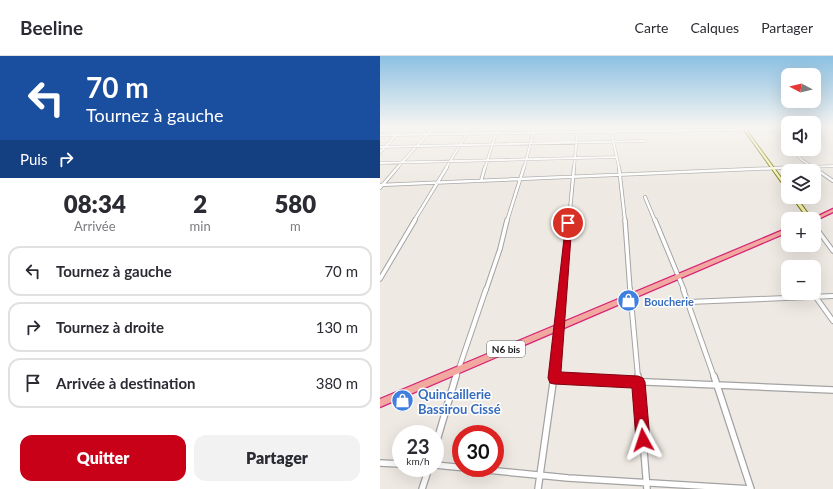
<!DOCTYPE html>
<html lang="fr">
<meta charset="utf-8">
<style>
:root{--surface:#fff;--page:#f2f2f3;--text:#2b2b33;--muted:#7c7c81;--line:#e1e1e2;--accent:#c80018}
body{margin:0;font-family:Lato,sans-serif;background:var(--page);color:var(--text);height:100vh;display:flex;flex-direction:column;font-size:15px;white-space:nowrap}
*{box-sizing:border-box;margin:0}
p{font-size:13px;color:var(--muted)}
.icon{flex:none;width:22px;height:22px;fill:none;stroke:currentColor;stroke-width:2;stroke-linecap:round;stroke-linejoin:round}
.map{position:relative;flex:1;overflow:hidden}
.panel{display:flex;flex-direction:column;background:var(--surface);width:380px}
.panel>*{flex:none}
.banner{background:#1a4fa0;color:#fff;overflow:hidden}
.needle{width:26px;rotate:277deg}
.buttons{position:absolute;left:401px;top:12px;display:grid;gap:8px}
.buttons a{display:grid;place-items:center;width:40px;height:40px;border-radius:8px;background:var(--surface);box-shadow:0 4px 16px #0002;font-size:20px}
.speed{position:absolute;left:12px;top:369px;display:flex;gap:8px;font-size:20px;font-weight:700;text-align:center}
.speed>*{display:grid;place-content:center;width:52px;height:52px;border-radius:50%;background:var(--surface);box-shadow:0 4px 16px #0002;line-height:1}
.speed small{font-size:10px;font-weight:400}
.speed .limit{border:6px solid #d22;background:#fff;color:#111}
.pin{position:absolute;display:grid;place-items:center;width:34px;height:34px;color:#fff;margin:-17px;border:2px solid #fff;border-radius:50%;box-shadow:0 1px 4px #0007}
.me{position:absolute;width:44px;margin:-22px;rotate:355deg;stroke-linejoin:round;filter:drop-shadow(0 0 3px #0008)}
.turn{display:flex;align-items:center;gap:14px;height:84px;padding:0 20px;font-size:18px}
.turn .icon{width:52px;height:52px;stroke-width:2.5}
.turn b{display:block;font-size:28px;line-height:34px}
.then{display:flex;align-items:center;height:38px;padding:0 20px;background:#0003;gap:8px;font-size:15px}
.eta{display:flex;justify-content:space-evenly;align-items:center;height:68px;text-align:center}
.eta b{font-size:24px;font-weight:800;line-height:28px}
.action{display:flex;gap:8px;margin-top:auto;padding:8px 20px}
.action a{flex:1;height:46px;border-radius:12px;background:var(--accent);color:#fff;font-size:16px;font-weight:800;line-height:46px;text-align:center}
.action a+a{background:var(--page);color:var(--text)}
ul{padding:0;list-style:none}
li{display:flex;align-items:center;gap:12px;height:50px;margin:0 8px 6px;padding:0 12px;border:2px solid var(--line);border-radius:12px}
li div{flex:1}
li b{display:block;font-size:15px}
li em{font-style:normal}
header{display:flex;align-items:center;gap:24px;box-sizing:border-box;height:56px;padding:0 20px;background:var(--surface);border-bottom:1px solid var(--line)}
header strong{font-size:19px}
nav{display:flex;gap:22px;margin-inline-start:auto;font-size:14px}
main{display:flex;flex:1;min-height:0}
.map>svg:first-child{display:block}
</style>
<header>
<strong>Beeline</strong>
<nav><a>Carte</a><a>Calques</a><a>Partager</a></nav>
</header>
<main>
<section class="panel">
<div class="banner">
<div class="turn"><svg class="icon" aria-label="left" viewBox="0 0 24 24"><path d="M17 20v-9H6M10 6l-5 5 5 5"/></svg><div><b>70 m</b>Tournez à gauche</div></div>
<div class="then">Puis<svg class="icon" aria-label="right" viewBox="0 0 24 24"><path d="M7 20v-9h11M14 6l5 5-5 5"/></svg></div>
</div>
<div class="eta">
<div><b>08:34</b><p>Arrivée</p></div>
<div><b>2</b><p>min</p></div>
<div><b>580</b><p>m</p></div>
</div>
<ul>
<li><svg class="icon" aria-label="left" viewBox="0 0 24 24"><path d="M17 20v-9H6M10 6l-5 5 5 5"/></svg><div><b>Tournez à gauche</b></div><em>70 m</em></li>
<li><svg class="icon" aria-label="right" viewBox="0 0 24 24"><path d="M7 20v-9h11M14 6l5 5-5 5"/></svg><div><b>Tournez à droite</b></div><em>130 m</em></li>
<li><svg class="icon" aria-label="arrive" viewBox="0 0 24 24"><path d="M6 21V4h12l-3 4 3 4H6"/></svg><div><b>Arrivée à destination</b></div><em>380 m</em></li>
</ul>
<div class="action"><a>Quitter</a><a>Partager</a></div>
</section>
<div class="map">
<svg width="453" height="433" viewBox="0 0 453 433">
<rect width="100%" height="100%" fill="#eee9e2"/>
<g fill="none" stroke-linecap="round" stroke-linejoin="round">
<defs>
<path id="minor-far4" d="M176 71V76
M0 73 3 71
M398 73 408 86
M231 75 239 112
M0 91 265 85
M413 93 422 104 434 112
M0 96 24 71
M0 107 237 101
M17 112 54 71
M66 112 91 71
M105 112 118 71
M144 112 155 71
M194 112 198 71
M397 112 453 110"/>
<path id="minor-far3" d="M239 111 245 165
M433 111 453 125
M101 125 105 111
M0 129 420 111
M0 132 18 111
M265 141 275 165
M34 165 67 111
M127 165 144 111
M189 165 194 111"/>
<path id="minor-far2" d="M245 164 250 234
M275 164 304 234
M434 169 453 195
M0 223 35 164
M106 234 120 193 127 164
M182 234 189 164"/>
<path id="minor-far1" d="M250 233 258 321
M303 233 334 321
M433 237 453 265
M309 246 453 240
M76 321 106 233
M174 321 183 233"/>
<path id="minor" d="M258 320 267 433
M334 320 371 433
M174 322 453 334
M55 391 76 320
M0 407 21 408
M55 409 188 422 371 433
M42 433 49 412
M158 433 174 320"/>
<path id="tertiary" d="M434 73 453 72
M0 79 408 73"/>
<path id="secondary" d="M362 71H364L408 131V134H407Z
M412 141H416L432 163H428Z"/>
<path id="trunk" d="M453 153V156L436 164H434V163H432Z
M408 172V176L0 351V343Z"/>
</defs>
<use href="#minor-far4" stroke="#a3a3a3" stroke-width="3"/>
<use href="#minor-far3" stroke="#a3a3a3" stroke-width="4"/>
<use href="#minor-far2" stroke="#a3a3a3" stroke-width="5.5"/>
<use href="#minor-far1" stroke="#a3a3a3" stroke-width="6"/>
<use href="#minor" stroke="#a3a3a3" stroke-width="8"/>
<use href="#tertiary" stroke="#a3a3a3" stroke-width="3.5"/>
<use href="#secondary" stroke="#727105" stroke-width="2"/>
<use href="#trunk" stroke="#d72476" stroke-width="2.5"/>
<use href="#minor-far4" stroke="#fff" stroke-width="2"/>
<use href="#minor-far3" stroke="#fff" stroke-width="2.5"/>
<use href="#minor-far2" stroke="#fff" stroke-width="3.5"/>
<use href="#minor-far1" stroke="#fff" stroke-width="4"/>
<use href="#minor" stroke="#fff" stroke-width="5.5"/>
<use href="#tertiary" stroke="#fff" stroke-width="2.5"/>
<use href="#secondary" fill="#f9f5b5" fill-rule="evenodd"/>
<use href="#trunk" fill="#f0a89f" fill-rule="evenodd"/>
</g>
<linearGradient id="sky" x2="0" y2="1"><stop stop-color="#8cc1e3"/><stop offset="0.54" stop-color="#f7f5f2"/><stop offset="1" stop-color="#f7f5f2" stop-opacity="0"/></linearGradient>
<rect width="453" height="131" fill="url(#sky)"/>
<path fill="#c80018" stroke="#820010" d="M186 165H191L192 167 181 316 258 320 263 322 265 326 270 384 268 389 263 391 258 389 256 384 252 332 174 328 170 327 168 322Z"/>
<defs>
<symbol id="shop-disc" viewBox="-11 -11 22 22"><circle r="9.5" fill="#3f7fe0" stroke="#fff"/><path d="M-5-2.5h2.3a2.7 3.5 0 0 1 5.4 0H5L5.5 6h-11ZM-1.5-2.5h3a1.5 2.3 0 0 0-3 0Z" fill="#fff"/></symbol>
</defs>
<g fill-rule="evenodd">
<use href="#shop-disc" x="236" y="232" width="25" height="25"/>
<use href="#shop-disc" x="10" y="332" width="25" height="25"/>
</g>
<g text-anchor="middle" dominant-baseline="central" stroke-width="3" stroke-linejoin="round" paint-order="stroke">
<rect fill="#fff" stroke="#606060" stroke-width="1" x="107" y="285" width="38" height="16" rx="3"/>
<g font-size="10" font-weight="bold" fill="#1c1c1c">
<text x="126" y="293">N6 bis</text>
</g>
<g font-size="11" font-weight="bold" fill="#366cbe" stroke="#fff" text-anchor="start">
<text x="264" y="245">Boucherie</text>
</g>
<g font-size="13" font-weight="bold" fill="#366cbe" stroke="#fff" text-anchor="start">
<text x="38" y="338">Quincaillerie<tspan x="38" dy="15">Bassirou Cissé</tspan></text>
</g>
</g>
</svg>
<div class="buttons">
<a><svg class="needle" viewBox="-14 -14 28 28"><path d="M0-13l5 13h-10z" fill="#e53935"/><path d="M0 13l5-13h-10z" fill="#7c7c81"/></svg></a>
<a><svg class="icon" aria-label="sound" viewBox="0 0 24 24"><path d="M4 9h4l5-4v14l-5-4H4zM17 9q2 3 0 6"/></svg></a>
<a><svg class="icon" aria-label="layers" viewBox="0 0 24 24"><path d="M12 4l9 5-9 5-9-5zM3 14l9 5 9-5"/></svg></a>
<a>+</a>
<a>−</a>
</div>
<div class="speed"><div>23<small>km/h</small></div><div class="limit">30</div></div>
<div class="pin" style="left:188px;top:167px;background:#d93025"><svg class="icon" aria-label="arrive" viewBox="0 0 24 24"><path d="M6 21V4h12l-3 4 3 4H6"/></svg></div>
<svg class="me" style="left:263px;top:384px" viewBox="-20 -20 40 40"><path d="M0-17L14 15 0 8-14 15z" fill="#c80018" stroke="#fff" stroke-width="4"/></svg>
</div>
</main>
